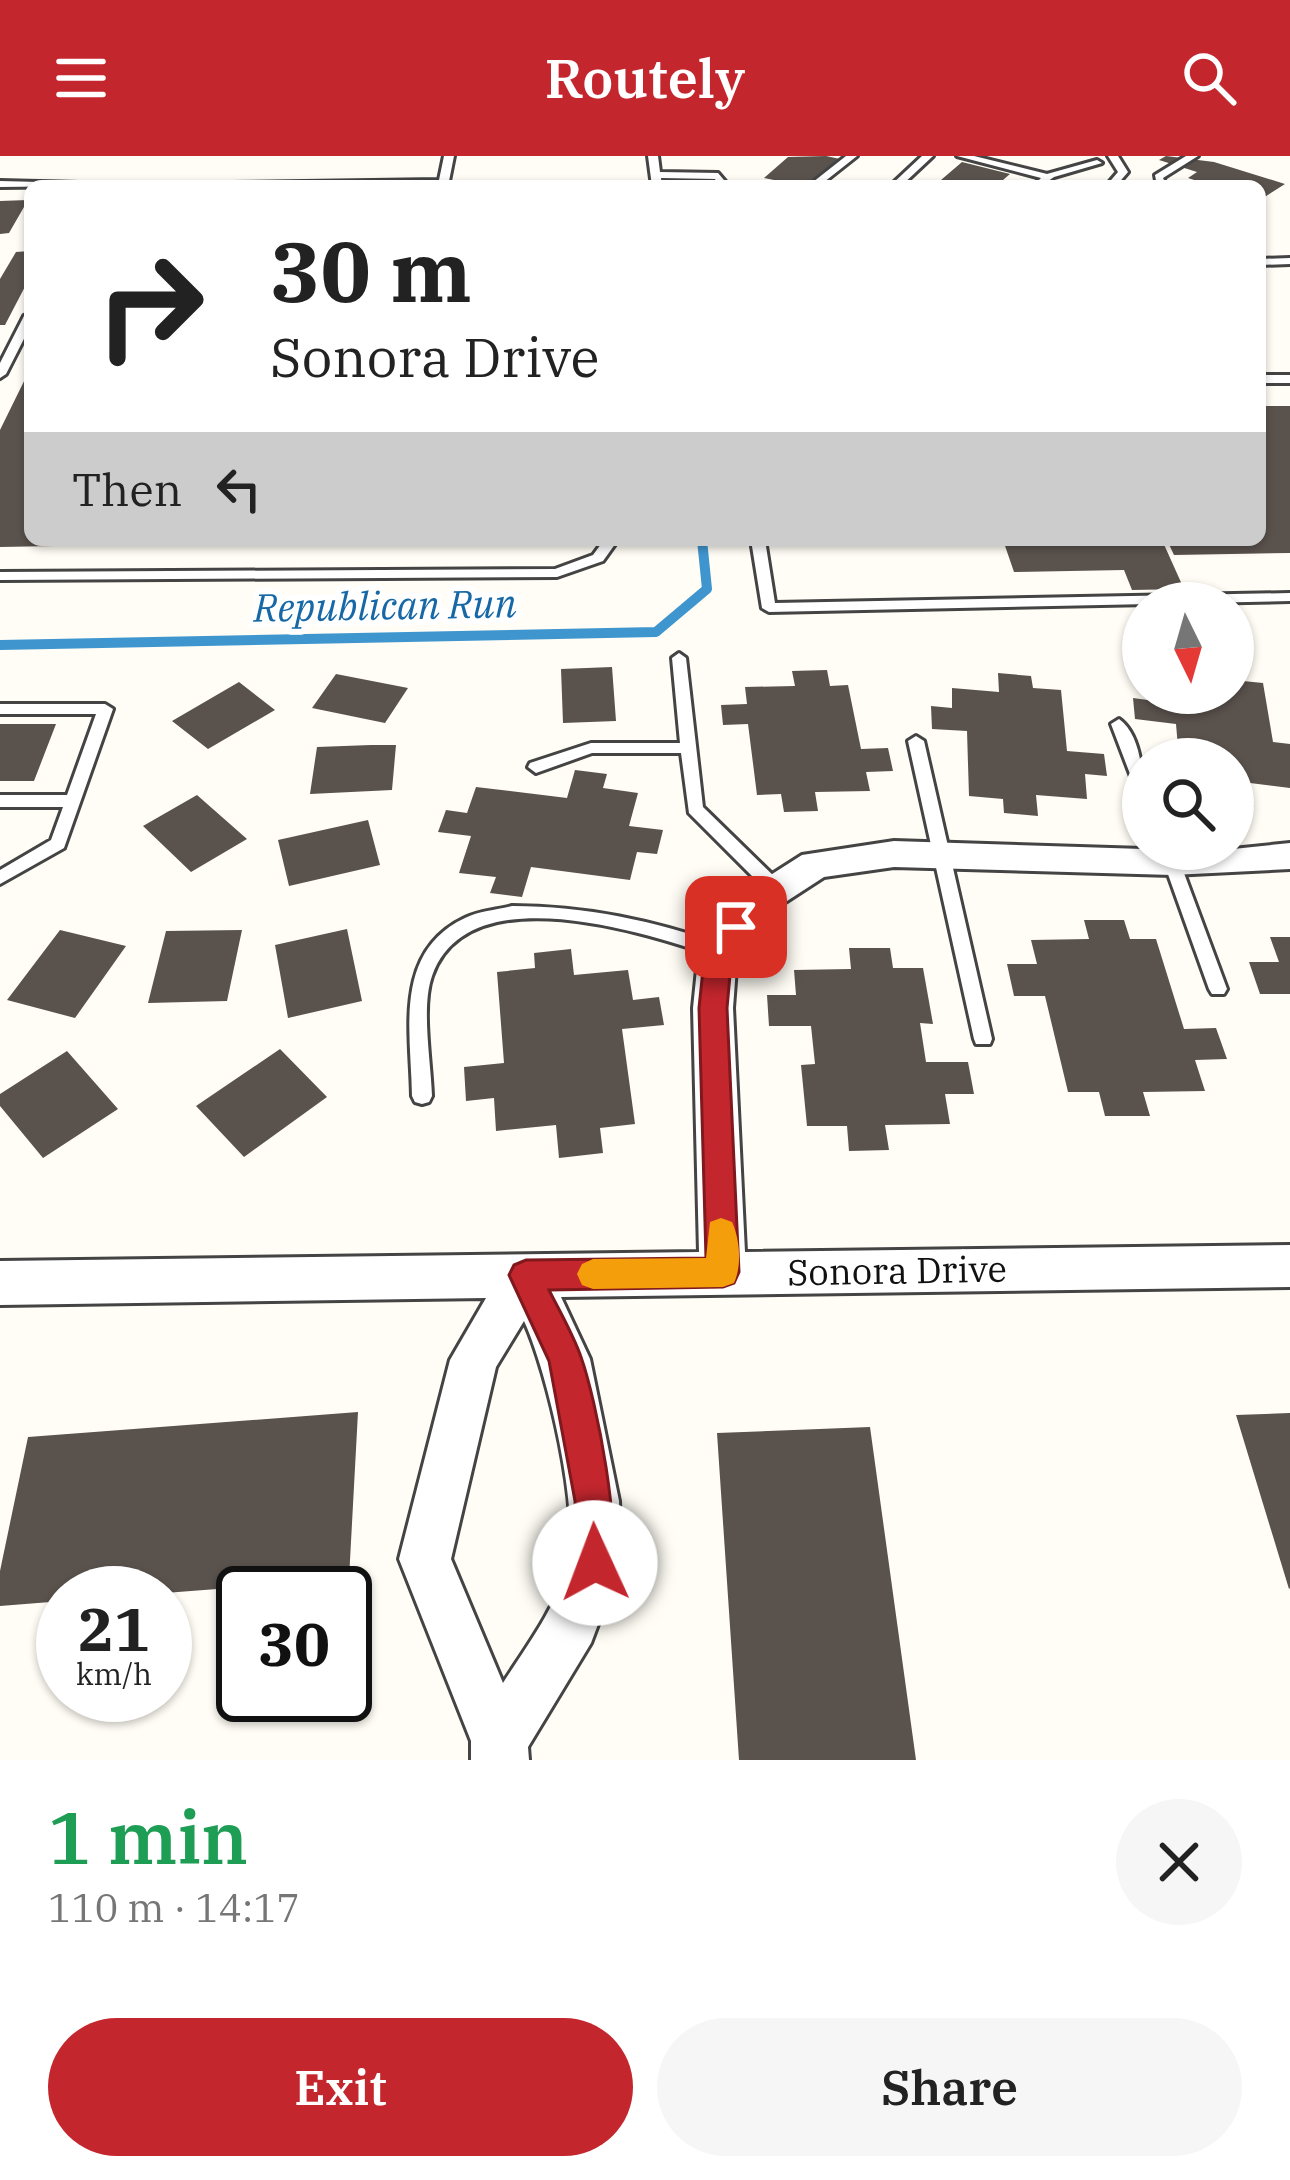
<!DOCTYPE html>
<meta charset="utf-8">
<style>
:root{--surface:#fff;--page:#f6f6f6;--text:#222;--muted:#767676;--accent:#c4262e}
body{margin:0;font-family:"IBM Plex Serif",serif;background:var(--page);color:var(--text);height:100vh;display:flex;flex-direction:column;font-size:45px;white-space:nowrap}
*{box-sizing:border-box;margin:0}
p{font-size:39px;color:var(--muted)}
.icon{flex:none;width:66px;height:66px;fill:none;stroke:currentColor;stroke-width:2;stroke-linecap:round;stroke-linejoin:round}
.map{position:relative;height:1604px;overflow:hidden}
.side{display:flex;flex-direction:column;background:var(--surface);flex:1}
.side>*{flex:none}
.hud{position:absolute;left:24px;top:24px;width:1242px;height:366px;border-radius:18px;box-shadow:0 3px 9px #0004;background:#fff;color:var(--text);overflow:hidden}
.needle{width:78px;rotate:175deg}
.controls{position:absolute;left:1122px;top:426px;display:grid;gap:24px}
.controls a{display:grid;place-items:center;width:132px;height:132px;border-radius:50%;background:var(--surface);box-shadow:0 3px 9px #0004;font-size:60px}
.speed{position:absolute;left:36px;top:1410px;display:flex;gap:24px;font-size:60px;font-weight:700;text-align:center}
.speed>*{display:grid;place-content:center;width:156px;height:156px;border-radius:50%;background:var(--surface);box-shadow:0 3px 9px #0004;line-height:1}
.speed small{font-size:30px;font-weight:400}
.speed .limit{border:6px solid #111;border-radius:18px;background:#fff;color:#111}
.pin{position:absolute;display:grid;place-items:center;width:102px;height:102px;color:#fff;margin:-51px;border-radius:24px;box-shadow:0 6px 18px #0006}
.me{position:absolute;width:132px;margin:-66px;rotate:358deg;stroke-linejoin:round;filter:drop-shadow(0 0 9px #0008)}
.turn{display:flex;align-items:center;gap:42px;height:252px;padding:0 48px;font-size:54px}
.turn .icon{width:156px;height:156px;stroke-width:2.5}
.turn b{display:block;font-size:84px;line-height:102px}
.then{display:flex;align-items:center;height:114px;padding:0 48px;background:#0003;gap:24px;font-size:45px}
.round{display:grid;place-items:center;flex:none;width:126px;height:126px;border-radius:63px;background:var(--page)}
.summary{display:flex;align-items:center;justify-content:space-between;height:204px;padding:0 48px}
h1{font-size:72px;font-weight:600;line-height:90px;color:#1e9e55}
.cta{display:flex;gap:24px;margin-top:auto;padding:24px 48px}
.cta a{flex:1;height:138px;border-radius:72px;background:var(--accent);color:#fff;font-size:48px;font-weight:600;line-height:138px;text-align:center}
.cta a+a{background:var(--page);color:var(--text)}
header{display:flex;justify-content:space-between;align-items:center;height:156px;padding:0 48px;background:var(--accent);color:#fff;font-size:54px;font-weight:600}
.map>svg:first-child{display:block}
</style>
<header><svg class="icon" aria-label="menu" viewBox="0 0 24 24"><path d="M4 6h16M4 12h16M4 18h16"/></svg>Routely<svg class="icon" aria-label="search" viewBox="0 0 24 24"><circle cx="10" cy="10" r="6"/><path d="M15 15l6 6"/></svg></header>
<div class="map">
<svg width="1290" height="1604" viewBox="0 0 1290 1604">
<rect width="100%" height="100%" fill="#fffdf5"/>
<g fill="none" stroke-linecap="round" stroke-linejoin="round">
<path stroke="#3f96cf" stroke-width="10" d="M0 489 656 476 707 433 702 384"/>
</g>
<path fill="#5a524d" d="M826 0 840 3 805 30H773L769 29 774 24 764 22 788 1Z
M1166 0 1214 6 1285 28 1260 44V30H1213L1188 22 1197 16 1159 4Z
M962 6 1010 18 996 30H934Z
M28 44 9 77 0 78V45Z
M30 95V121L5 169H0V123L16 96Z
M30 213V384H162V388L0 391V274Z
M1260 250H1290V397L1174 399 1167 384H1260Z
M1003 384H1162L1184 433 1132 434 1124 414 1014 416Z
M612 511 616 565 563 567 561 513Z
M827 514 830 530 848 529 861 593 888 592 893 615 866 616 870 635 815 636 818 655 784 656 781 638 757 639 748 568 723 569 721 549 747 548 745 531 795 530 792 515Z
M998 517 1031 520 1033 532 1061 534 1067 595 1104 598 1107 620 1085 618 1087 643 1036 639 1038 660 1004 657 1003 643 969 640 967 575 932 573 931 550 952 552V532L999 536Z
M336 518 408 532 385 567 312 552Z
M1233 524 1263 527 1273 586 1290 588V632L1250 627 1254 651 1233 649V603H1179L1176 568 1135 563 1133 542 1155 545 1154 537H1233Z
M239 526 275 554 208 593 172 565Z
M0 568H56L34 625H0Z
M371 589H396L392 634 310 638 317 591Z
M575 614 607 618 603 632 638 637 629 670 663 674 657 698 637 696 630 724 531 711 522 741 490 737 496 721 459 717 471 680 438 676 446 654 467 657 476 631 567 642Z
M197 639 247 683 191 716 143 670Z
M368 664 380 709 289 730 278 684Z
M1084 764H1124L1130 783H1156L1184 873 1216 872 1227 903 1195 904 1205 935 1143 936 1150 960H1105L1099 936H1068L1045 840H1014L1007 808H1037L1031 784 1089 783Z
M347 773 362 845 288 862 275 789Z
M60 774 126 790 75 862 7 844Z
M242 774 227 845 148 847 166 775Z
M1270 781H1290V838H1260L1249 806H1279Z
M849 792H890L893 812H923L933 868 920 867 926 906H968L974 938H945L950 968 885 969 889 994 849 995 847 970H807L801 909 815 908 811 870H769L767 839H796L794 814 851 813Z
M571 793 574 819 628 814 633 844 659 841 664 869 622 873 635 968 600 972 603 997 559 1002 556 969 496 975 494 942 466 945 464 911 504 907 497 816 535 812 534 797Z
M280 893 327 941 244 1001 196 950Z
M67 895 118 953 43 1002 0 950V938Z
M358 1256 349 1423 165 1437H63V1445L0 1450V1415L28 1281Z
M1290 1257V1432L1289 1433 1236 1259Z
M870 1271 916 1604H739L717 1277Z"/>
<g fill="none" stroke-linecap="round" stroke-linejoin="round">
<defs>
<path id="service" d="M444 0H454L448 30H226L231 27 439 24Z
M648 0H658L660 16 718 17 729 30H719L715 23 661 22 662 30H652Z
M846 0H857L819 30H808Z
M922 0H933L901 30H890Z
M957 0H974L1047 18 1097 4 1102 7 1054 21 1041 30 1036 27 1041 22Z
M1108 0H1118L1128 16 1116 30H1106L1118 16Z
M1186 0H1198L1163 22 1167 30H1157L1155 19Z
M0 25 79 27 84 30 0 31Z
M1290 102V108L1260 109V103Z
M30 157V171L6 218 0 222V207L24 160Z
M1260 219H1290V227H1260Z
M604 384H618L603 405 557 421 0 424V416L555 413 593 399Z
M751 384H765L775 447 1290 437V445L769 456 762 452Z
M679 497 686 502 703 651 783 729 786 734 783 739H771L689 657 681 597H592L536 617 528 611 530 607 591 587H680L672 502Z
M0 548H105L113 553 64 692 0 728V714L51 684 63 651H0V639H67L96 558H0Z
M1119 563C1139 577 1143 613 1143 637L1135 631 1111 568Z
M916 580 924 585 992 883 990 888H976L974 883 908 585Z
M1159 693H1175L1227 833 1224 838H1212L1209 833Z
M512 750C586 750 654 765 724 789L727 794 724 799 718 801C646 777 468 718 432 820 421 851 431 906 432 940L429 946 422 948 415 946 412 940C411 875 393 796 465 762 479 755 497 754 512 750Z"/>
<path id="minor" d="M894 685 1143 693H1233L1290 687V713L1172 719 894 711 824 721 767 758 737 798 733 852 745 1096 1290 1089V1131L561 1141 590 1203 619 1345 621 1407 591 1487 528 1591 529 1604H471V1585L399 1403 450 1204 486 1142 0 1149V1105L699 1096 693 852 699 794 741 738 802 699ZM524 1165C547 1214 582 1360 567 1412 554 1454 527 1490 503 1527L451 1403 496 1211Z"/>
</defs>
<use href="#service" stroke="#444" stroke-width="6"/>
<use href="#minor" stroke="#444" stroke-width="6"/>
<use href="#service" fill="#fff" fill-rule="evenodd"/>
<use href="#minor" fill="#fff" fill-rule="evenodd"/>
</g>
<path fill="#c4262e" stroke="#7f191e" stroke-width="3" d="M736 761 750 771 732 797 727 852 739 1116 734 1127 723 1131 549 1134C560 1156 573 1178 581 1201 596 1243 624 1381 608 1420L595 1425 582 1420 576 1407 575 1345 549 1205 509 1119 514 1109 526 1104 706 1102 699 852 705 794 727 764Z"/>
<path fill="#f59e0b" d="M721 1062 732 1066C740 1083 742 1110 734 1127L723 1131 593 1133 582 1129 577 1118 582 1108 593 1103 706 1102 710 1066Z"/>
<g text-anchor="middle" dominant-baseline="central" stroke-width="12" stroke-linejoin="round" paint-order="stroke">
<g font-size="36" fill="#111" stroke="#fff">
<text transform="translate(897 1114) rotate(-1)">Sonora Drive</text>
</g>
<g font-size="39" font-style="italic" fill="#1768a6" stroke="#fff">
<text transform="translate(385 449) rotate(-1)">Republican Run</text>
</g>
</g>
</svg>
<div class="controls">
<a><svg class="needle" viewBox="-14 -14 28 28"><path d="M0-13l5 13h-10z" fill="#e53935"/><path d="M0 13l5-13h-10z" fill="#767676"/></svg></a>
<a><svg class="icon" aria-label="search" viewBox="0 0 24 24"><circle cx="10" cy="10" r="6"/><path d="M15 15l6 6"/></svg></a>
</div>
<div class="speed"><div>21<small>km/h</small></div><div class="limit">30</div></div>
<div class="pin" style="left:736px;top:771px;background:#d93025"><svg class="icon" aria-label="arrive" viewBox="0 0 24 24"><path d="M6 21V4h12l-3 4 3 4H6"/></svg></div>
<svg class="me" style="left:595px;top:1407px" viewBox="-20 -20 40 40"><circle r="19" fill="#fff"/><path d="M0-13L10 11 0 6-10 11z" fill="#c4262e"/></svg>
<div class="hud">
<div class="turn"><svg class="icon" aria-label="right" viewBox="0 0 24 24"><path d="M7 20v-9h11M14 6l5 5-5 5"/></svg><div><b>30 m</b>Sonora Drive</div></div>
<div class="then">Then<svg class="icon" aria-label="left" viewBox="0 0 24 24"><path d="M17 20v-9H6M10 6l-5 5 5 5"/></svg></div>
</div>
</div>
<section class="side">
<div class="summary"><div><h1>1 min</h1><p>110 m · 14:17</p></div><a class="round"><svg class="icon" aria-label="close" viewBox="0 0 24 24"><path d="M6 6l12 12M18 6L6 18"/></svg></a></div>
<div class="cta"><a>Exit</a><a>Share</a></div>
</section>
